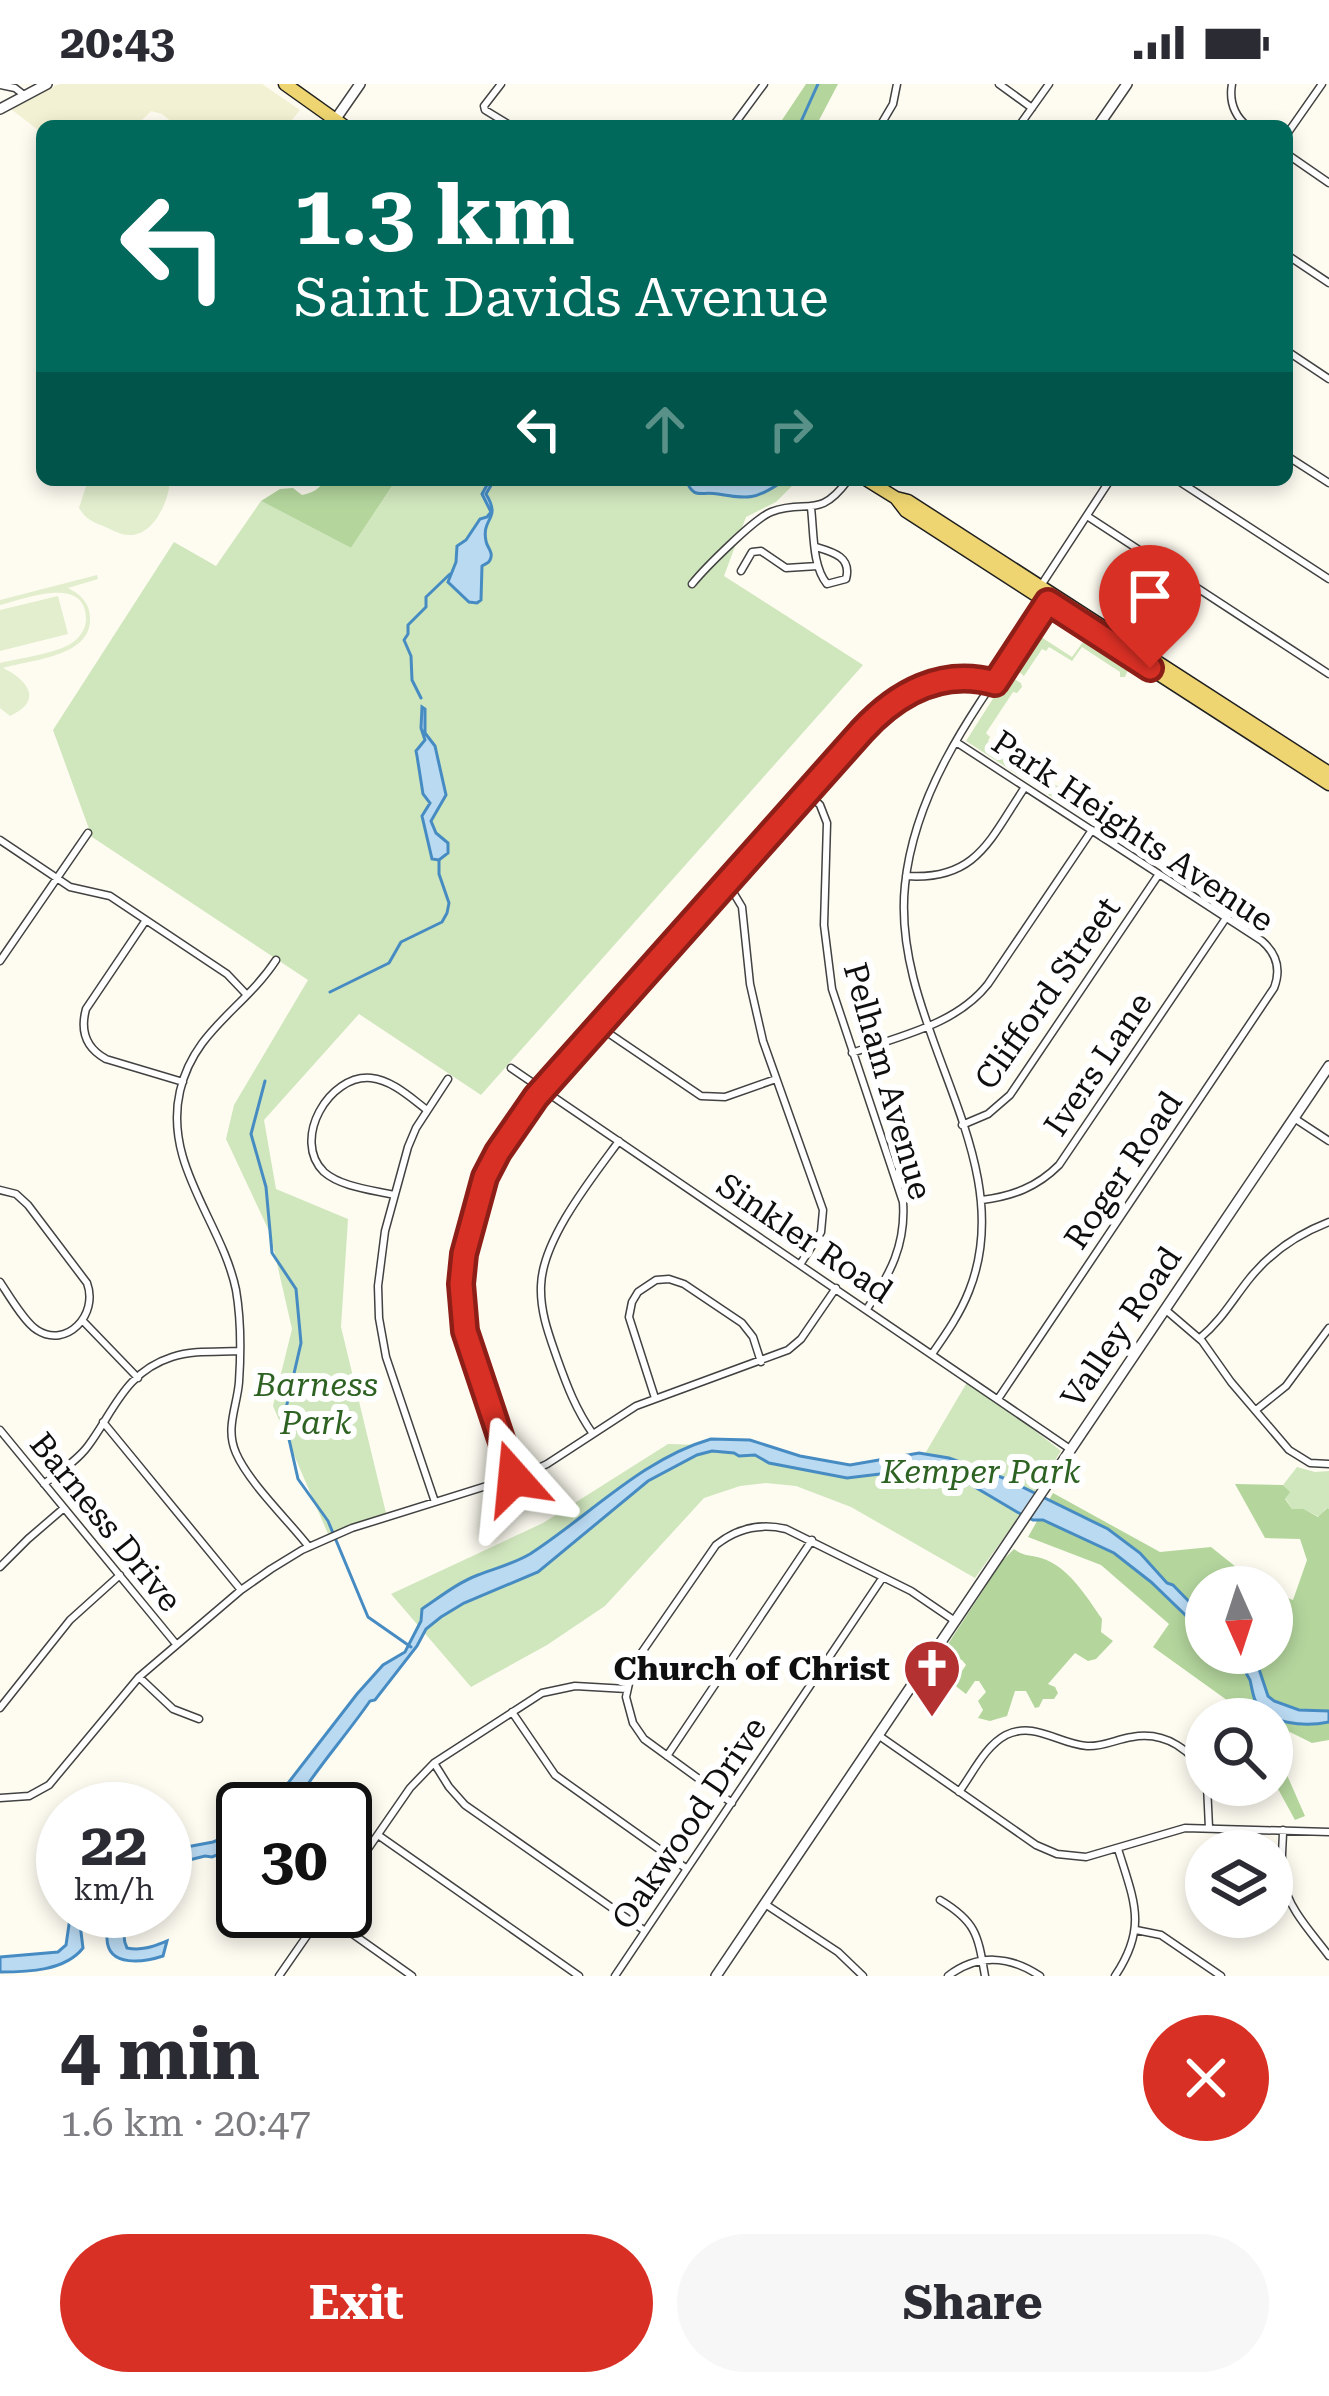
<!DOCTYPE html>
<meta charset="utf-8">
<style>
:root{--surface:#fff;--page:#f7f7f7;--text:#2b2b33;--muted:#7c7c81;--accent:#d93025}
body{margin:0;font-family:"Roboto Serif",serif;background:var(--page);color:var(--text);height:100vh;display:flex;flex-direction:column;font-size:45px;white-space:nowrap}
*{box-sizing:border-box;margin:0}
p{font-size:39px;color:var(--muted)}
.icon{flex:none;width:66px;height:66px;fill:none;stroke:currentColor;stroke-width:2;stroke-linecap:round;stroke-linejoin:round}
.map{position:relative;height:1892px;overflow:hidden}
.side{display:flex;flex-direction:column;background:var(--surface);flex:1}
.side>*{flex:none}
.guide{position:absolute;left:36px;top:36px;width:1257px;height:366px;border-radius:18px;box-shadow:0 6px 18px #0003;background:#00695c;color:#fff;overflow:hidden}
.needle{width:78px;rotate:177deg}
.tools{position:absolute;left:1185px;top:1482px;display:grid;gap:24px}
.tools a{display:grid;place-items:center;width:108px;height:108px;border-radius:50%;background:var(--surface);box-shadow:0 6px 18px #0003;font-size:60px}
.speed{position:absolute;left:36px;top:1698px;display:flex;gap:24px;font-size:60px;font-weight:700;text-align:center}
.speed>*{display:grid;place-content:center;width:156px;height:156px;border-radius:50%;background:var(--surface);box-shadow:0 6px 18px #0003;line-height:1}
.speed small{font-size:30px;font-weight:400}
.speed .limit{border:6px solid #111;border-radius:18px;background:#fff;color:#111}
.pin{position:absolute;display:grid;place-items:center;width:102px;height:102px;color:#fff;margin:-123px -51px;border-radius:50% 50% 50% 0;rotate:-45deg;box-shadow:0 0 12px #0007}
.pin .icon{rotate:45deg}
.me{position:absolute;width:132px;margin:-66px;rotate:342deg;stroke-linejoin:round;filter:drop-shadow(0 0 9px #0008)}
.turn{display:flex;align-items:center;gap:42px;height:252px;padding:0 60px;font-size:54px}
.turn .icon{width:156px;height:156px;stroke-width:2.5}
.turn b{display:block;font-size:84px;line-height:102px}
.lanes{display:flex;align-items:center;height:114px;padding:0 60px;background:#0003;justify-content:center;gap:60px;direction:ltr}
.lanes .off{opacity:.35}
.round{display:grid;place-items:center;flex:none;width:126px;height:126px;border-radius:63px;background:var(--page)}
.headline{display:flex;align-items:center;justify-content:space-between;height:204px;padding:0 60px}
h1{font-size:72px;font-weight:700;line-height:90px}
.cta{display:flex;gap:24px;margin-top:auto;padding:24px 60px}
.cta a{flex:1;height:138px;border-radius:72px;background:var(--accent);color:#fff;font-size:48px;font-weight:700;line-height:138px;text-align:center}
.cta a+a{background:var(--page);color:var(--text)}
.status{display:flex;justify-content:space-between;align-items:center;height:84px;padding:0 60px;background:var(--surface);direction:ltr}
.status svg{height:33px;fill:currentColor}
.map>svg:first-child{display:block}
</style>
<div class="status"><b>20:43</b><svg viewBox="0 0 49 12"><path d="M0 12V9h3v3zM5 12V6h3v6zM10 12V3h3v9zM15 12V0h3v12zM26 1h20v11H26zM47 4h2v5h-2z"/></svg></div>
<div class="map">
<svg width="1329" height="1892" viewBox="0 0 1329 1892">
<rect width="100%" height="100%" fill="#fefcf1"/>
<path fill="#f2f1d3" d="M59 0H262L300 26 287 42H177L162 30 151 27 136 42H42V49L12 26 13 23Z"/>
<path fill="#d0e6bd" d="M396 396H798L776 418 746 433 724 492 863 581 481 1011 359 930 264 1036 276 1105 348 1135 341 1243 386 1429 328 1450 273 1322 292 1245 270 1149 226 1055 234 1021 308 896 92 753 53 646 174 458 216 482 261 417 351 464Z
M1080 548 1085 555 1129 584 1125 593H1120V588L1082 563 1072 577 1049 563 1046 567 1042 565 1024 592 1013 583 1035 549 1072 573 1083 558 1078 551Z
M1008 591 1021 599 1022 603 1017 609 1013 608 986 649 990 653 988 657 1128 748 1132 744 1140 750 1130 764 966 657Z
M969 1295 1061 1367 1018 1434 975 1494 851 1423 796 1402 766 1399 740 1402 704 1414 605 1522 547 1561 471 1603 391 1510 543 1439 668 1360 742 1362 855 1384 923 1373Z
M1297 1383 1315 1388 1329 1387V1425L1326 1424 1319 1433 1304 1425H1292L1285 1414 1289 1408 1283 1401Z"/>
<path fill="#b4d69d" d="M806 0H838L816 42H778Z
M324 396H396L351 464 261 417 280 405 293 404 302 411C311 409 320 406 324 396Z
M1235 1400 1283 1401 1290 1408 1285 1415 1292 1425H1304L1318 1433 1327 1424 1329 1425V1656L1312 1659 1290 1648 1276 1666 1305 1732 1295 1736 1272 1694V1635H1240L1231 1619 1153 1563 1169 1540 1101 1481 1028 1453 1053 1409 1160 1468 1211 1463 1261 1503H1206V1569H1272V1508L1293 1516 1307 1476 1300 1455 1265 1454Z
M1014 1465C1025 1473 1029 1470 1041 1474 1068 1482 1087 1513 1102 1535L1101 1548 1113 1557 1096 1575 1088 1577 1075 1569 1048 1600 1055 1603 1058 1609 1054 1615H1043L1039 1623 1035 1624 1026 1607H1015L1007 1632 990 1637 978 1634 983 1626 978 1617 986 1608 979 1597H975L966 1610 953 1600 966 1581 962 1576 950 1572 946 1563 1003 1476Z"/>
<path fill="#e2eece" d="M88 396H170C169 416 155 449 132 451 122 452 113 446 103 442 91 437 86 435 79 424Z
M97 491 98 495 68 504C80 510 90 519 90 534 92 573 30 576 3 584 26 595 45 616 10 632L0 624V579C20 574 55 570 72 559 80 553 86 545 86 535 86 490 24 515 0 521V516Z
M58 512 68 550 0 567V526Z"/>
<path fill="#badaf2" stroke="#468cc3" stroke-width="3" d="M484 396 493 398 486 410C502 436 481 433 486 457 487 464 494 468 490 476 489 479 485 480 482 482L481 516 477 519 469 518 448 498 456 478 457 462 466 456 480 435 487 433 491 428 482 410 487 401Z
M686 396H782L783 397C756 416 748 415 718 410 700 407 694 416 686 396Z
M422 623 425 625V649L435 662 446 711 431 737 436 749 448 759V769L439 776 432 775 422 732 430 719 423 710 417 672 416 667 425 656 421 644Z
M711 1355 750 1356 800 1372 850 1381 919 1369 949 1374 1006 1395 1108 1445 1140 1469 1167 1499 1173 1501 1206 1535V1551L1151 1498 1114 1469 1043 1436H1033L1017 1428 946 1386 930 1384 847 1394 769 1379 755 1371 739 1372 734 1369 712 1367 697 1371 648 1397 538 1488 464 1519 441 1533 426 1545 417 1562 375 1616 370 1617C345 1653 316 1685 293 1722L287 1725H268L357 1610 383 1581 405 1568 421 1537 422 1525C440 1513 457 1499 478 1491 496 1484 513 1480 530 1470 589 1432 642 1375 711 1355Z
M1237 1569H1246L1259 1585 1268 1612 1274 1617 1299 1626 1329 1627V1638C1305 1643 1267 1641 1255 1616 1253 1612 1251 1600 1250 1596 1245 1587 1240 1579 1237 1569Z
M243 1746V1761L212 1773 205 1772 165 1782V1767L213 1758Z
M71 1827H83L80 1840 83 1864C65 1887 28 1888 0 1888V1873L58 1868 66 1861Z
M117 1827H140C128 1839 119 1847 127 1864 143 1867 154 1862 167 1857L163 1872C145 1878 108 1884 107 1855 106 1845 113 1835 117 1827Z"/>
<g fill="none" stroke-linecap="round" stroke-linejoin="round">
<path stroke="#468cc3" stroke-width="3" d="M799 42 818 0
M421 614 412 596 411 572 404 556 408 550V541L426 523V513L450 490
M330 908 389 879 401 858 442 838 447 829 449 819 439 790V776
M265 997 251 1050 266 1103 272 1169 296 1205 301 1259 284 1333 298 1395 328 1437 368 1533 411 1563"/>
<defs>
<path id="minor" d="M501 0 484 22 485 26 511 42
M999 0 1032 24
M1232 0C1229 17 1234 31 1247 42
M0 1 15 4 24 11
M733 42 764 0
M880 42 893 20 897 0
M1019 42 1049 0
M1287 50 1322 0
M1287 70 1329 99
M1287 171 1329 199
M1287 267 1329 295
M1287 372 1329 399
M1177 396 1329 495
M811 424C814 448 812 482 827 500L846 495C852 473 833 468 816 463
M1087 432 1329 590
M741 487 752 468 761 467 786 484 818 482
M692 500C705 484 754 435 771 428 807 414 818 437 848 396
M1040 503 1110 396
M956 658 1262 857C1277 870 1281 886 1274 904L998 1315
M807 708 820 721 827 739 824 841 832 905 903 1118C906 1161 890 1190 867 1225
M0 756 70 803 110 812 227 890 247 911
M906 792C977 797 990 755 1025 703
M727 798 742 823 750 900 763 957 823 1126 821 1148 801 1179
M146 836 86 925C80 947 86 964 106 975L183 998
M276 876C244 925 194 946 180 1007 163 1081 222 1138 236 1206 241 1235 241 1268 239 1298 237 1323 225 1344 236 1369 249 1399 288 1436 309 1463
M0 877 88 749
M598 942 701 1012 725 1013 776 995
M852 969C899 952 956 941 988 900L1092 746
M511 984 1070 1365
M1294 1034 1329 1057
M962 1041 988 1030 1010 1011 1159 790
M0 1106 16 1110 28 1121 87 1199C99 1231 66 1265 37 1246 25 1239 8 1210 0 1198
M394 1111C373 1106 341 1103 324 1088 291 1056 329 990 371 994 392 996 411 1014 427 1026
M982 1116C1013 1112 1037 1103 1059 1081L1226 834
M1167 1227 1202 1257 1231 1298 1289 1366 1310 1379 1329 1380
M83 1237 138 1294
M1200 1254C1221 1237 1233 1215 1250 1194 1271 1168 1298 1150 1329 1138
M932 1270C946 1250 960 1230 969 1207 1023 1072 890 942 905 801 916 693 990 606 1048 519
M655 1314 629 1233 632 1218 638 1208 656 1196 669 1195 684 1200 742 1239 753 1253 761 1278
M1256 1326 1286 1302 1329 1244
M103 1338 241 1506
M0 1346 176 1560
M593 1350C576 1326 567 1302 557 1274 549 1251 540 1228 541 1202 542 1156 591 1095 619 1057
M514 1394 468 1259 462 1234 461 1200 464 1170 485 1093 498 1068 536 1013 880 628C912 600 953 588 995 599
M44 1400C59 1388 77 1377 88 1362 114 1327 125 1288 172 1273 193 1266 218 1268 239 1267
M435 1418 386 1273 379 1234 378 1202 385 1147 408 1063 416 1044 448 995
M0 1483 28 1455 64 1424
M139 1593 173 1625 199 1635
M0 1624 70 1536 120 1491
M512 1628 555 1691 687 1785
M878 1651 1036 1761 1057 1770 1086 1773 1185 1744 1329 1748
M667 1672 812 1456
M434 1679 449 1703 465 1721 645 1847
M1207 1701 1209 1744
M959 1708C973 1689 985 1662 1006 1651 1035 1637 1058 1660 1087 1662 1103 1663 1117 1655 1132 1653 1165 1647 1194 1666 1206 1696
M0 1714 29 1712 49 1701 139 1593 241 1506 271 1485 302 1466 352 1444 528 1389 547 1380 636 1322 788 1266 801 1255 836 1204
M732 1719 644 1655 633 1639 626 1613 633 1581 716 1461C737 1444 760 1439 786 1445L911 1507 955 1537
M1283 1746C1283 1762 1280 1780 1283 1796 1288 1825 1312 1849 1329 1872
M378 1751 579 1892
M345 1798 410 1704 434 1679 542 1609 575 1602 627 1605
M940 1816C977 1838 978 1852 985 1892
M765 1820 838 1868 863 1892
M323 1829 412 1892
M1136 1846 1161 1851 1221 1892
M279 1892 322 1830
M615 1892 883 1493
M948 1892C978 1869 1010 1872 1040 1892
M1115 1892C1148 1843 1134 1817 1118 1765"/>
<path id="tertiary" d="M0 25 47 0
M335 36 360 0
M1098 42 1127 0
M716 1892 1329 982"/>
<path id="primary" d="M285 0 344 42
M867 396 896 414 908 417 1329 689
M896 414 906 427 1329 700"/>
</defs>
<use href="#minor" stroke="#424242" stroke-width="9"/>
<use href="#tertiary" stroke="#424242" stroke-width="12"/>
<use href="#primary" stroke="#202020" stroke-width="15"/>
<use href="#minor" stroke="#fff" stroke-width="6"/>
<use href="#tertiary" stroke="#fff" stroke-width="9"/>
<use href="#primary" stroke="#eed571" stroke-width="12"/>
</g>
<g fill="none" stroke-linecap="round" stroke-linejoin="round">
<defs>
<path id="route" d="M514 1394 465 1247 461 1200 464 1170 485 1093 498 1068 536 1013 862 647C897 609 942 584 995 599L1048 518 1150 584"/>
</defs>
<use href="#route" stroke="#8d1f18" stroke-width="30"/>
<use href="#route" stroke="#d93025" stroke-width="21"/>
</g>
<defs>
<symbol id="church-pin" viewBox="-11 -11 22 30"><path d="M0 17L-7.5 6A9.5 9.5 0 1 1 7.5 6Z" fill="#b43131" stroke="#fff"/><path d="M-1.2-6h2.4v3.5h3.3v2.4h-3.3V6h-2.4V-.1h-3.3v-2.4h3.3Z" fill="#fff"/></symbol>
</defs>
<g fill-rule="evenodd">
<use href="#church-pin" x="899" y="1551" width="66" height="90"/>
</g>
<g text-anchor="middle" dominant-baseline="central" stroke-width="12" stroke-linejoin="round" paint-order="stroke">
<g font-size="33" fill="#0f0f0f" stroke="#fff">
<text transform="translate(1133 747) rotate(34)">Park Heights Avenue</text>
<text transform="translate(1047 909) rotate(-55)">Clifford Street</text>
<text transform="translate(1098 980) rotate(-56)">Ivers Lane</text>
<text transform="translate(888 997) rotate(74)">Pelham Avenue</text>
<text transform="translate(1123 1086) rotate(-56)">Roger Road</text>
<text transform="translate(805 1154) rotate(34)">Sinkler Road</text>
<text transform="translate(1121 1243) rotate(-56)">Valley Road</text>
<text transform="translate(106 1438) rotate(51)">Barness Drive</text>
<text transform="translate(689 1739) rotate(-56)">Oakwood Drive</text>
</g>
<g font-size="33" font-style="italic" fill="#2e6223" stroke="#fff">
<text x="316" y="1300">Barness<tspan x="316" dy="38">Park</tspan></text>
<text x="981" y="1387">Kemper Park</text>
</g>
<g font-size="33" font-weight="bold" fill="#0f0f0f" stroke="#fff" text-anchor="end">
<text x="890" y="1584">Church of Christ</text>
</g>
</g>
</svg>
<div class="tools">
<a><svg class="needle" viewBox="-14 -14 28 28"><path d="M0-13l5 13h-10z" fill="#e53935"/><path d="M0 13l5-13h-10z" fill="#7c7c81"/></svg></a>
<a><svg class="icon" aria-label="search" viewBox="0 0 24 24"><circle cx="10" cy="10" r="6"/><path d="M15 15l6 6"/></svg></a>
<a><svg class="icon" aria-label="layers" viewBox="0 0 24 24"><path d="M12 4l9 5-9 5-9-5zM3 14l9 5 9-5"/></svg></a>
</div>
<div class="speed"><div>22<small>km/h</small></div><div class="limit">30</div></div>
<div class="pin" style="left:1150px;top:584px;background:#d93025"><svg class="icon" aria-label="arrive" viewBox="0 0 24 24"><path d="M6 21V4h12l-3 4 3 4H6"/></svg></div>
<svg class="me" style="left:514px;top:1394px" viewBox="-20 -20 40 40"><path d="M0-17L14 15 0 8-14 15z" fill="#d93025" stroke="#fff" stroke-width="4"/></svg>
<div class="guide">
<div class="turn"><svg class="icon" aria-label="left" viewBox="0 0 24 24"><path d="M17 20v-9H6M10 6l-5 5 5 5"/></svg><div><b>1.3 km</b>Saint Davids Avenue</div></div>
<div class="lanes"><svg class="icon" aria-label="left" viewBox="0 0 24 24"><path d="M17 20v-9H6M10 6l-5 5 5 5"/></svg><svg class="icon off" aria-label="ahead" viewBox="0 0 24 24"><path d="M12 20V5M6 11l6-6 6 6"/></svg><svg class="icon off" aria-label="right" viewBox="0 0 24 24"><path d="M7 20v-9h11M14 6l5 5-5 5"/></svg></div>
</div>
</div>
<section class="side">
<div class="headline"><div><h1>4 min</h1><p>1.6 km · 20:47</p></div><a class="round" style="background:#d93025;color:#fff"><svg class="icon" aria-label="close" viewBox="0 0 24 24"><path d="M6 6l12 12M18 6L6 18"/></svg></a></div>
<div class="cta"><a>Exit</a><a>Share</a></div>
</section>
